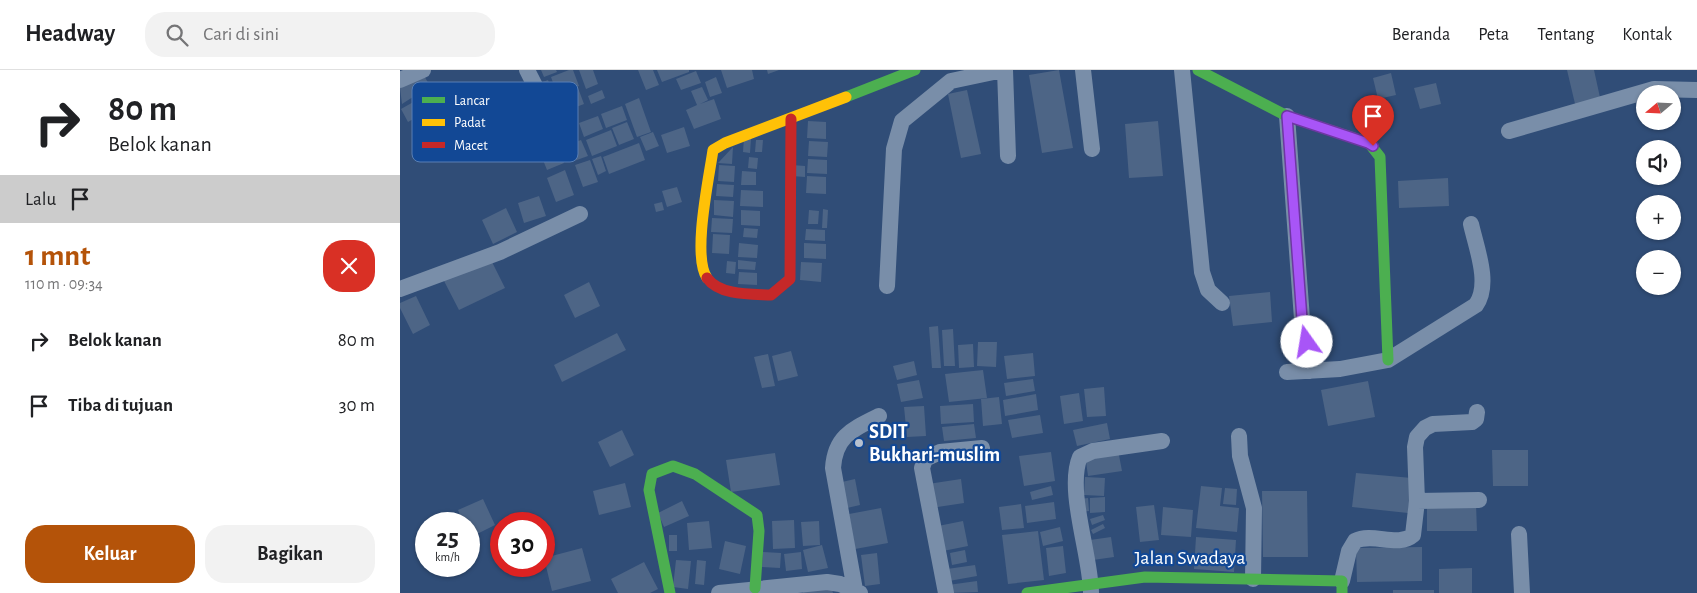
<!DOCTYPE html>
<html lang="id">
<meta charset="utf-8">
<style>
:root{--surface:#fff;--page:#f2f2f2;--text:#202124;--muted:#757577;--line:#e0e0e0;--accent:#b45309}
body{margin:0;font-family:"Alegreya Sans",sans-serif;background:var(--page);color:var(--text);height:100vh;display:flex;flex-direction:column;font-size:19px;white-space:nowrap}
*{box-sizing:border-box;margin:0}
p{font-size:16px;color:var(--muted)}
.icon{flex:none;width:28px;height:28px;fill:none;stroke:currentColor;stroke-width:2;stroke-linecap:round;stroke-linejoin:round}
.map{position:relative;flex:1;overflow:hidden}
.drawer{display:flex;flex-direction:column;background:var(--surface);width:400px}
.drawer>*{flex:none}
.hud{background:#fff;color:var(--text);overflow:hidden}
.needle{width:32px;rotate:251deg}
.buttons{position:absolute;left:1236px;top:15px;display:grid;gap:10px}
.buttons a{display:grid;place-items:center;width:45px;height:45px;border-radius:50%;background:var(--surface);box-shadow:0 1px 4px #0004;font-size:25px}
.speed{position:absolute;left:15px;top:442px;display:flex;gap:10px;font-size:25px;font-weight:700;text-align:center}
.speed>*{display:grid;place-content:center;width:65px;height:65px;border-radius:50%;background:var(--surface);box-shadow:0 1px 4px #0004;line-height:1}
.speed small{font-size:12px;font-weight:400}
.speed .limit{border:8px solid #d22;background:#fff;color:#111}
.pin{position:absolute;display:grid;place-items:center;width:42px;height:42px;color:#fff;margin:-51px -21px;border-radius:50% 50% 50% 0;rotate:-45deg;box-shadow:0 0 5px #0007}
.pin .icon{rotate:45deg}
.me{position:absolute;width:55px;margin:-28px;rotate:347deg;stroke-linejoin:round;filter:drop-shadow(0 0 4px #0008)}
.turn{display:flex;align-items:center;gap:18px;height:105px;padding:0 25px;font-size:22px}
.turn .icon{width:65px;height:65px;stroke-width:2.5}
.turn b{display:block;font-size:35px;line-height:42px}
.then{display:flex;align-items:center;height:48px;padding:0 25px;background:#0003;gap:10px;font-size:19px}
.round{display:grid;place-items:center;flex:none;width:52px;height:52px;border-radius:20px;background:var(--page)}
.head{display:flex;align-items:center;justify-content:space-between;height:85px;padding:0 25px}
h1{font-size:30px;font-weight:700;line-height:38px;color:var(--accent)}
.primary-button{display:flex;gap:10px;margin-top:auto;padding:10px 25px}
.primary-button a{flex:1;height:58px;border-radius:20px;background:var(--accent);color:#fff;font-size:20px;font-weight:700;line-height:58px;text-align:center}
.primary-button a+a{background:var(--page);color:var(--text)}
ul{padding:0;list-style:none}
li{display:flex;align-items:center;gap:15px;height:65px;padding:0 25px}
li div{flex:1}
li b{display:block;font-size:19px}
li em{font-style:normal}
header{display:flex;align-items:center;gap:30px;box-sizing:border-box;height:70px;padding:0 25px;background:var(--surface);border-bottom:1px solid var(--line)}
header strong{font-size:24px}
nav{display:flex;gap:28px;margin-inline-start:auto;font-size:18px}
.search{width:350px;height:45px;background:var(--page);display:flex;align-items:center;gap:12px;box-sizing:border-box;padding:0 18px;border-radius:20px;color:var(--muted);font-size:19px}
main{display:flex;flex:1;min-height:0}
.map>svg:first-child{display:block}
</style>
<header>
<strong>Headway</strong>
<div class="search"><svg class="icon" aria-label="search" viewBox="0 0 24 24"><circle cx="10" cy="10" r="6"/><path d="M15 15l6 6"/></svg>Cari di sini</div>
<nav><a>Beranda</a><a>Peta</a><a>Tentang</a><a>Kontak</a></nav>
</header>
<main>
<section class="drawer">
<div class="hud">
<div class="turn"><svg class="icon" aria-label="right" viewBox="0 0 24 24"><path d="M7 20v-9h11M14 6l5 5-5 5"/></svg><div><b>80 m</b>Belok kanan</div></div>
<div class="then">Lalu<svg class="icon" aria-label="arrive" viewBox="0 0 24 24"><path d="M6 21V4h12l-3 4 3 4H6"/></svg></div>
</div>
<div class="head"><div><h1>1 mnt</h1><p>110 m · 09:34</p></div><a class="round" style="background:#d93025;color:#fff"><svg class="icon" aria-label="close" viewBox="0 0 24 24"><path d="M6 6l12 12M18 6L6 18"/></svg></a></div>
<ul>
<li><svg class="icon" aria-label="right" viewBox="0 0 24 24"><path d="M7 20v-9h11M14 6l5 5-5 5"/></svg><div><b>Belok kanan</b></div><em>80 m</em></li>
<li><svg class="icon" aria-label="arrive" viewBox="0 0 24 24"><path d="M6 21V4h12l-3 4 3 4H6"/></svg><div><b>Tiba di tujuan</b></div><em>30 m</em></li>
</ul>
<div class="primary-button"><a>Keluar</a><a>Bagikan</a></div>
</section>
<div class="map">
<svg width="1297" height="523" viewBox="0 0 1297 523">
<rect width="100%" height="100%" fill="#304d77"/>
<path fill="#4d6586" d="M141 0H156L157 2 144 7Z
M169 0H173L179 16 157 24 151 7Z
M179 0H193L198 14 186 19Z
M238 0H253L259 15 246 20Z
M257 0H289V2L262 12Z
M321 0H352L354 9 327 18Z
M367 0H379L368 4Z
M659 0 673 78 642 83 629 5Z
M1167 0H1194L1201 32 1176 38Z
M296 1 301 13 281 20 276 9Z
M991 3 996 25 978 29 973 8Z
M23 4 30 16 2 34 0 18Z
M316 7 322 23 310 27 305 12Z
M148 10 153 23 142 27 137 14Z
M1036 13 1041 34 1020 39 1014 18Z
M302 17 308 30 300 34 314 29 321 49 294 59 286 40 297 35 291 21Z
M178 18 184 34 166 41 159 25Z
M202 20 205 28 191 34 188 26Z
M567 20 581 84 561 88 548 24Z
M24 26 31 39 8 52 1 39Z
M239 28 251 62 237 67 225 34Z
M222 36 227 50 206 58 201 44Z
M198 46 203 59 184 67 179 53Z
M408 51 426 52V69L407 68Z
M758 51 763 106 729 108 725 54Z
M227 52 234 69 219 75 212 58Z
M284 57 290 76 267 83 261 65Z
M211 60 217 76 192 86 186 70Z
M253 62 259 76 246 81 240 67Z
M344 67 351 68 350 83 343 82Z
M181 70 188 86 174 91 168 75Z
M356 70H363L362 82H355Z
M409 71 428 72 427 87 408 86Z
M239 73 245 90 209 104 203 87Z
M333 77 332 94 318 93Z
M158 78 164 93 147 100 141 85Z
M201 86 206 101 198 105 192 89Z
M349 87 358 88 357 99 348 98Z
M408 89 427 90V104L407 103Z
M190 90 198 112 183 117 175 95Z
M319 95 335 96 334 112 318 111Z
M392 95 405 96V107L392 106Z
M165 100 174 125 156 132 147 108Z
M342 101 356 102V115H341Z
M407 106 426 107V124L406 123Z
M1048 108 1049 136 999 138 998 111Z
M317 114 334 115 333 127 316 126Z
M277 117 282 132 267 137 262 121Z
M341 120 363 121V137L340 136Z
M139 126 146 146 124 153 118 133Z
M314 130 334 131 333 147 314 145Z
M262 132 264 140 256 142 254 134Z
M106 138 117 162 93 174 82 150Z
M423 139 428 140 427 158H422Z
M341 140 360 141V156L341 155Z
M409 140 419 141 418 154H408Z
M312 148 333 149 332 163 311 162Z
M344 158 358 159 357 168 343 167Z
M406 159 425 160V171L405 170Z
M313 164 330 165 329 184 312 183Z
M339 173 358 175 357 188 338 187Z
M404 173 426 174V189L404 188Z
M89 186 105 218 59 240 43 209Z
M338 190 356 192 355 200 338 199Z
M327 191 336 192 335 204 326 203Z
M401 192 422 193 421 212 400 210Z
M339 202 357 203V215L338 214Z
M189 212 200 236 175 248 164 225Z
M870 222 872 252 833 256 829 226Z
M16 226 30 255 13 264 0 238V233Z
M538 256 541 298H532L529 257Z
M553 259 555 296H544L542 260Z
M217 263 226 280 162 312 154 295Z
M578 272H597L596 297 577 296Z
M573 274 574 297 559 298 558 275Z
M391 281 398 306 378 311 372 286Z
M633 283 635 306 607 309 604 286Z
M368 284 375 316 362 318 354 287Z
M514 291 517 305 497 310 493 296Z
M583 300 587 328 549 332 545 304Z
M633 309 635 321 606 326 604 313Z
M519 310 523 328 501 332 497 314Z
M968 311 975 347 928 356 921 320Z
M704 317 706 346 687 347 684 319Z
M679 323 683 351 664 354 660 326Z
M636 324 638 340 605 346 603 330Z
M599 327 602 354 583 356 581 329Z
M573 334 574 352 541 354 540 336Z
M524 336 526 366 507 367 504 337Z
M640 345 643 363 612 368 608 350Z
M707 353 710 369 677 376 673 360Z
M574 354 576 368 544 371 542 357Z
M222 360 234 385 210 397 198 372Z
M718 380 722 401 688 406 685 384Z
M1092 380H1128V416H1093Z
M651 382 655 411 624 416 619 386Z
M375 383 380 415 331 422 326 390Z
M956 403 1012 408 1008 443 952 437Z
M685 407 705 408 704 426 684 425Z
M455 409 460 435 447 438 442 412Z
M561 409 564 433 531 438 528 414Z
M225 413 231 437 199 445 193 421Z
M651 416 653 425 632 430 630 422Z
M801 416 822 418 820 436 839 438 837 462 796 458Z
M825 418 837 419 836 435 823 434Z
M862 421H907L908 487H863Z
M705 427V442L690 443V428Z
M688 428 689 441 681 442 679 429Z
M83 429 95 455 71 467 69 454H64L58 440Z
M282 431 289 446 264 457 258 443Z
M654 432 656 449 627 453 625 436Z
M621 434 624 458 602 460 599 437Z
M1027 434H1076L1077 461H1027Z
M754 435 759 470 740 472 736 437Z
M763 437 793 440 791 467 761 465Z
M481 438 488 473 455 479 449 444Z
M703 445 705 450 692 455 690 449Z
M394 450 395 478 373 479 372 451Z
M309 451 312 478 289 480 287 453Z
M419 451 420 475 403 476 401 452Z
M563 451 568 476 543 481 538 456Z
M703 454 705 458 693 464 691 460Z
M660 457 663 471 643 476 640 462Z
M638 461 644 510 608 514 602 465Z
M269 465H277V481H269Z
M711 467 714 487 693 490 690 470Z
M796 467 836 470 834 502 794 499Z
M325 471 346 476 340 504 319 499Z
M422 475 428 498 408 502 403 480Z
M663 476 666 503 649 506 646 478Z
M1022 477V511L957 512 956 478Z
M182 478 191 511 152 521 144 488Z
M565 480 567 492 552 495 550 483Z
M363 482 381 483 380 498 362 497Z
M401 482 402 499 386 501 384 484Z
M477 483 480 514 465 516 461 485Z
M276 490 291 491 288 519 273 517Z
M297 490 306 491 304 515 295 514Z
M244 492 258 519 250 523H218L211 509Z
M575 495 577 506 549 511 547 499Z
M1072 498V523H1039V499Z
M577 511 578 522 549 523 548 515Z
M431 514 433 523H403L402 520Z
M993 520H1034V523H993Z"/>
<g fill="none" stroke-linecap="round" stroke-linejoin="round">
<path stroke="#798ea9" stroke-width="16" d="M127 0 161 67
M605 0 608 86
M683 0 692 79
M782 0 802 202 808 220 822 233
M0 10 23 0
M887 46 902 249 907 272 910 301
M1109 61 1254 19 1297 20
M487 216 494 79 502 51 551 11 603 0
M0 219 100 182 180 144
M887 302 940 299 988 290 1076 235C1091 214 1076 177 1071 154
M839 366 840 386 854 438 853 509
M1017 431 1079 430
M1119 464 1122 523
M942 511 949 481 955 471C973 462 998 478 1013 465L1017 431 1015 377 1017 367 1025 358 1033 354 1072 352 1076 349 1077 342
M455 520 433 398C435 366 453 359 479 346
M319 523 427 512 440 514 460 523
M546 523 522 398 525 389 540 382 582 378
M691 523C691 486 666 420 680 387L693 381 762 371"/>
<path stroke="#4caf50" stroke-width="11" d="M798 0 887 46 969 73 980 87 988 290
M446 27 515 0
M270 523 249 420 252 404 273 396 295 404 357 445 359 461 355 518
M627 523 745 507 942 511V523"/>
<path stroke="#ffc107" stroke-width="11" d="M307 208C292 186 309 108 313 80L325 73 446 27"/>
<path stroke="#c62828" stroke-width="11" d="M307 208C320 226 352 224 371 225L390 209 391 49"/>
</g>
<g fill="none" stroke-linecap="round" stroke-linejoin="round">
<defs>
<path id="route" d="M907 272 902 249 887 46 968 73 973 76"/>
</defs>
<use href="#route" stroke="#6d37a1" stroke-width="12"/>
<use href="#route" stroke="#a855f7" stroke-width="9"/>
</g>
<circle fill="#b7c1cf" stroke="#124895" stroke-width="2" cx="459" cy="373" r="5"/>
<g text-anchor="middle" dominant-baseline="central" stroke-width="4.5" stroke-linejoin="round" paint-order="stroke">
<g font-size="20" font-weight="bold" fill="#fff" stroke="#124895" text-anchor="start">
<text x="469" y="362">SDIT<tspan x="469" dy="23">Bukhari-muslim</tspan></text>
</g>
<g font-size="20" fill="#fff" stroke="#124895">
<text x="790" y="488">Jalan Swadaya</text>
</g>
</g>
<rect x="12" y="12" width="166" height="80" rx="8" fill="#124895" stroke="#597fb5" stroke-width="1"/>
<rect x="22" y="27" width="23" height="6" fill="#4caf50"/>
<rect x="22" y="49" width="23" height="7" fill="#ffc107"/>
<rect x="22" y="72" width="23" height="6" fill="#c62828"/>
<g font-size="14" fill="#fff">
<text x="54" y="35">Lancar</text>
<text x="54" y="57">Padat</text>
<text x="54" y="80">Macet</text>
</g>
</svg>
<div class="buttons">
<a><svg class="needle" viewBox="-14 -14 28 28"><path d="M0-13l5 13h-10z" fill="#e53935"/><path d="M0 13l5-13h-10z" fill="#757577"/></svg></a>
<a><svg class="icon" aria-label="sound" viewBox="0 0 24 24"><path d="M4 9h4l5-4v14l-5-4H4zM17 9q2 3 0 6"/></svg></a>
<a>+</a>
<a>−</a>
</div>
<div class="speed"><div>25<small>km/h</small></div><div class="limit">30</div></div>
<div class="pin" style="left:973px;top:76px;background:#d93025"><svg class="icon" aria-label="arrive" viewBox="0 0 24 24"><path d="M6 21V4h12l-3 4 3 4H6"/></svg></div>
<svg class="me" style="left:907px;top:272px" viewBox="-20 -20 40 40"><circle r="19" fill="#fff"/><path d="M0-13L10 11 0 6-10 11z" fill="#a855f7"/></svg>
</div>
</main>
